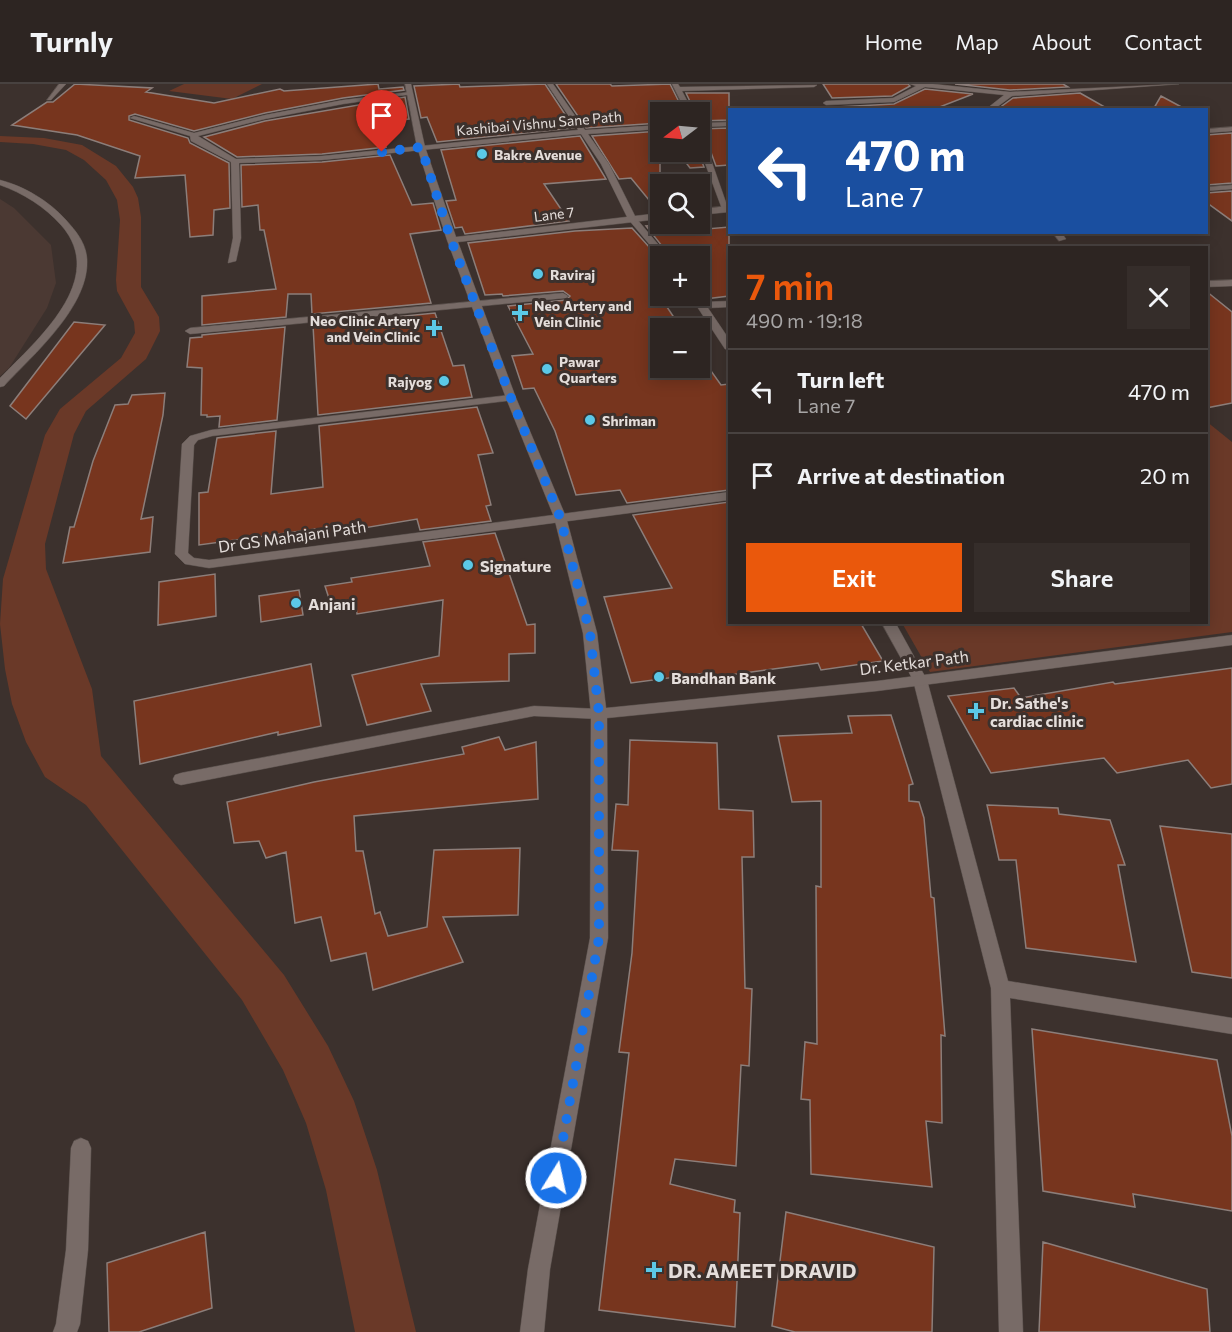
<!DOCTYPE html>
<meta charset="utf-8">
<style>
:root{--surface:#2d2522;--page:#352d2a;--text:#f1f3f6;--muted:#a7a5a5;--line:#484240;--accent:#ea580c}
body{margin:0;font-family:Commissioner,sans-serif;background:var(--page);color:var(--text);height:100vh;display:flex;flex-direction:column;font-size:22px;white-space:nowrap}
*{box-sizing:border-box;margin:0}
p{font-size:20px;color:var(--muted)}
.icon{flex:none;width:33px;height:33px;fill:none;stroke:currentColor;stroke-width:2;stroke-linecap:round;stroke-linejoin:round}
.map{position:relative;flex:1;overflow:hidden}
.side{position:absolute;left:728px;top:162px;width:480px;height:378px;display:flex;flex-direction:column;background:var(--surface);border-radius:0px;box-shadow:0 3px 15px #0003,0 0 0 2px var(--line)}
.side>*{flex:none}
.top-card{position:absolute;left:728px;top:24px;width:480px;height:126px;border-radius:0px;box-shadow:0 3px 15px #0003,0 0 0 2px var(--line);background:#1a4fa0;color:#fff;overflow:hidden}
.needle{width:39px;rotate:254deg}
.tools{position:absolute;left:650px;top:18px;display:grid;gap:12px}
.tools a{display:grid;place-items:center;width:60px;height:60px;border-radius:0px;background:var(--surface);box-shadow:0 3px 15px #0003,0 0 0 2px var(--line);font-size:30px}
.pin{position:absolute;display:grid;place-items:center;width:51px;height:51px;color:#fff;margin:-62px -26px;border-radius:50% 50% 50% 0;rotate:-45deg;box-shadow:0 0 6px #0007}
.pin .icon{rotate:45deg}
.me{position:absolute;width:66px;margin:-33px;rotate:10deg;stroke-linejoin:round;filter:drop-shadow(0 0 4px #0008)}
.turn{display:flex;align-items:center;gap:21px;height:126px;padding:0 18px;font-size:27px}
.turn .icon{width:78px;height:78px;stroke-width:2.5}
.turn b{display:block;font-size:42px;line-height:51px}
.round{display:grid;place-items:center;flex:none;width:63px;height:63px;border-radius:0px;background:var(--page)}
.head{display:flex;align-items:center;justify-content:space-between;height:102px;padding:0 18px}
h1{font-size:36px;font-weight:600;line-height:45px;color:var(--accent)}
.button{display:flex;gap:12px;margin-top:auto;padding:12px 18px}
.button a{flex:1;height:69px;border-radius:0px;background:var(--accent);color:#fff;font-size:24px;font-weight:600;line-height:69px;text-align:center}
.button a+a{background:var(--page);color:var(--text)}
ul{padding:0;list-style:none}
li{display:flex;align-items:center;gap:18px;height:84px;padding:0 18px;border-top:2px solid var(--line)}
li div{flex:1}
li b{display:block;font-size:22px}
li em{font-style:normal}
header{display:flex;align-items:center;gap:36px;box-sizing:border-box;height:84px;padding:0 30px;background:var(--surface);border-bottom:2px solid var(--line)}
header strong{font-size:28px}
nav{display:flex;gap:33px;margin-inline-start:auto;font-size:21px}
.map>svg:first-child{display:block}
</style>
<header>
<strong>Turnly</strong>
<nav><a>Home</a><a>Map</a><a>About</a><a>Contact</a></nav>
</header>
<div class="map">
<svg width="1232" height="1248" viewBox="0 0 1232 1248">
<rect width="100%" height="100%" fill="#3c312d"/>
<path fill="#4b3933" d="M0 115 14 124 51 161 56 199 47 224 9 284 0 292Z"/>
<path fill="#6a3928" d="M184 0H262L232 15 169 7Z
M0 52 44 54 82 61 116 82 133 103 138 114 141 133V203L159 233 160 247 146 275 86 327 74 350 45 460 46 485 92 605 101 672 284 891 328 962 354 1017 377 1086 416 1248H355L326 1106 306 1039 283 986 242 916 86 721 45 693 26 658 12 620 5 585 0 540 3 495 45 351 60 325 121 274 135 249 134 238 117 207 116 196 120 136 117 116 106 96 84 76 66 66 33 60 0 58Z
M1206 337 1232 358V548L930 588 902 539 1206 538Z"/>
<path fill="#77351e" stroke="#8c7e7a" stroke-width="1.5" d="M75 0 152 4 146 8 214 19 280 5 284 7 378 0 379 5 403 3 404 6 343 14 265 29 194 47 135 30 129 32V36L188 54 190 59 229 79 230 124 214 126 213 151 190 153 185 91 135 94 140 72 77 51 12 41 47 18H53Z
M459 0 460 3 545 0 574 44 437 58 427 33 421 34 414 2Z
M556 0H610L612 2 670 0 684 28H660V39L586 44Z
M823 0H908L910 2 892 12 832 14Z
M955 0H1063L1068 3 1010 6Z
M925 5 973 10 932 26H838L837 23 894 20Z
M686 9H729V36L699 37V28H695Z
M1080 9 1110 26H1005L1002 22 1013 14Z
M1161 12 1187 26H1156L1154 24Z
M405 13 409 35 374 37 386 63 322 70 237 73 204 53 265 37Z
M729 44V81L716 82 705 52 699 49V45Z
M660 47V127H658L631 94 619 95 592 52Z
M1232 49V99L1206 101V51Z
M580 52 606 95 544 100 569 137 465 150 462 143 455 144 446 117 456 116 441 66Z
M678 68H698L704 83 690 84Z
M390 71 412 121 433 119 441 146 410 150 431 219 312 230 311 210H288L286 233 202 241V212L276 205 264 146H260L258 121 242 123 241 81 322 78Z
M1232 107V137L1206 118V109Z
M660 141V149L729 143V212L705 215 699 209V172H670L646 142Z
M632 144 660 175V212H688L691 217 665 220 681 244H660V284H699V270L721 301 729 300V406L627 419 620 406 576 411 555 347 534 304 523 305 512 272 533 270 508 222 566 216 570 212 563 207 503 212 502 210 485 211 468 159 575 147Z
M1206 207 1232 228V319L1206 324Z
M435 229 453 282 464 281 472 313 318 331 313 241Z
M74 238 105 241 26 335 10 322Z
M285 243 277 336 219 343 220 332 207 333V331H201L202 284 187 283 190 254 202 253V251Z
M165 309 163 331 141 435 153 433 150 468 63 479 70 443H74L93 377 115 321 128 320 132 311Z
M477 323 493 369 478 371 491 421 486 422 491 437 420 446 417 435 316 452 315 445 199 461V409L208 408 217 354 276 347 271 410 323 403 319 342Z
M729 418V538H860L883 577 821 586 818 579 715 593 713 588 631 599 604 513 672 504 633 431Z
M495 449 527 541 535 540V569L509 570V597L421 600 431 627 367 641 352 591 439 572 443 516 357 530 356 523 333 527 325 502 352 498 351 494 430 482 423 458Z
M215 490 216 532 158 541 159 498Z
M299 506 303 531 261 538 259 512Z
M311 580 321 642 278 651V648L140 680 134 617Z
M1232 584V700L1211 704 1188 676 1117 689 1104 674 991 689 948 612 1014 604 1021 614 1113 598 1115 600Z
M891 631 913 700 909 701V717L919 718 924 734 931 813 934 814 945 952 941 951 942 1039 926 1037 932 1103 811 1090 810 1016 801 1015 805 958 817 960 816 802 821 803V717L792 718 778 652 852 649 848 632Z
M499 653 505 666 536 658 538 715 354 732 356 767H363L375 830 380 828 388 852 427 843 434 766 520 764 518 831 443 833 463 878 373 906 366 869 331 877 321 833 295 839 286 768 266 774 259 757 234 759 227 718 314 698 464 670 462 663Z
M630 656 717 659 719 725 753 727 754 773H742L745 904 752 905 749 982 741 981 736 1082 675 1075 670 1100 735 1116 734 1128 740 1129 735 1243 599 1226 629 969 619 968 632 869 638 767 612 766 616 720 628 721Z
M987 721 1058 724 1059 730 1110 736 1125 781H1118L1136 878 1026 864 1016 776H999Z
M1160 742 1232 750V894L1192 888Z
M1032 945 1217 976 1232 1052V1127L1133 1110 1135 1123 1043 1107Z
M786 1128 934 1163 932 1248H795L772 1242Z
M205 1148 212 1224 139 1248H109L107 1179Z
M1043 1158 1207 1205 1210 1248H1039Z"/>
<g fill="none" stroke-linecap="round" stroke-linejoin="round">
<defs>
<path id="minor" d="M59 0H66L51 16H47Z
M547 0H553L585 46 660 41V45L588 50 609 80 636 134 668 172 660 173 628 135 601 80 581 50 322 76 239 79 241 154 236 177 228 179 233 154 231 78 191 57 190 52 130 34 134 32 194 49 265 31 343 16 410 8 413 10 343 20 265 35 198 52 236 75 322 72 578 46Z
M672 0H678L680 3 817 1 814 3 682 7 693 28H686Z
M910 0H933L1010 8 1179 0 1012 12 993 26H985L1004 11 925 3 894 18 826 21 823 19 826 17 893 14 916 2Z
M729 38V42L699 43V39Z
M1232 43V47L1206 49V45Z
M699 51 703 53 729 127 722 125 699 63Z
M1052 148H1061L1066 155 1059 157Z
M1232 196V202L1206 203V197Z
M563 209 568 212 566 214 190 250 185 247 190 244Z
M699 211 704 218 729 217V223L708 224 729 255V266L725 265 690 212Z
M511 311 516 314 515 316 212 352 198 356 194 361 188 469 194 474 209 476 729 408V416L209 484 185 480 175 470 182 360 190 352 211 346Z
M881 538H895L927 596 1008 897 1232 934V950L1010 914 1023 1248H999L991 904 913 596Z
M534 622 599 625 607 630 599 635 534 632 181 701 175 699 173 695 175 691 181 689Z
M81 1054 88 1057 91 1064 88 1166 80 1240 77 1248H53L56 1240 66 1166 71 1064 74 1057Z"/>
<path id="tertiary" d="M405 0H411L425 63 456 153 660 129V135L458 158 516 314 566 433 597 549 606 624 877 597 1232 551V561L877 607 607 634 608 854 550 1185 544 1248H520L528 1185 590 854 591 630 583 549 554 433 506 314 447 156 417 63Z
M0 96C24 102 49 117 66 136 76 147 86 159 87 175 90 222 33 271 4 302L0 303V294C37 256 109 195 61 141 45 123 23 109 0 101Z
M1232 101V105L1206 107V103Z
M729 122V128L699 131V125Z"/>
</defs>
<use href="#minor" stroke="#59504c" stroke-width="1"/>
<use href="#tertiary" stroke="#59504c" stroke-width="1"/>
<use href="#minor" fill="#786b67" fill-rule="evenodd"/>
<use href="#tertiary" fill="#786b67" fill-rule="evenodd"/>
</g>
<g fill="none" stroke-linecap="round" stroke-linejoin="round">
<path stroke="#1a73e8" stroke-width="10" stroke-dasharray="0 18" d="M382 68 421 63 451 156 511 314 560 433 590 549 599 630V854L556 1094"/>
</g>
<g fill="#5bc8e7" stroke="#3c312d" stroke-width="2">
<circle cx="482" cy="70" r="6"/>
<circle cx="538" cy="190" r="6"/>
<path d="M517 220h6v6h6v6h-6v6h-6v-6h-6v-6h6z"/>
<path d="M431 235h6v6h6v6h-6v6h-6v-6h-6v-6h6z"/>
<circle cx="547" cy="285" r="6"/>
<circle cx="444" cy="297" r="6"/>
<circle cx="590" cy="336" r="6"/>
<circle cx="468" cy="481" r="6"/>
<circle cx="296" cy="519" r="6"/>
<circle cx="659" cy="593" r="6"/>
<path d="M973 618h6v6h6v6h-6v6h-6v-6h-6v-6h6z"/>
<path d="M651 1177h6v6h6v6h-6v6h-6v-6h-6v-6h6z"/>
</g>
<g text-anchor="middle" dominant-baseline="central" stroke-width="6" stroke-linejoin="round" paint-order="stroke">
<g font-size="14" fill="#e5dedb" stroke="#3c312d">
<text transform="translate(539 39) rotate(-5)">Kashibai Vishnu Sane Path</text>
<text transform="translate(554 130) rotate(-7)">Lane 7</text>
</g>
<g font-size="14" font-weight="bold" fill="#e5dedb" stroke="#3c312d" text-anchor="start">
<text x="494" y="70">Bakre Avenue</text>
<text x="550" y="190">Raviraj</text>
<text x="534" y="221">Neo Artery and<tspan x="534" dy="16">Vein Clinic</tspan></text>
<text x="420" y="236" text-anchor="end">Neo Clinic Artery<tspan x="420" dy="16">and Vein Clinic</tspan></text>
<text x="559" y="277">Pawar<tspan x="559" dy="16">Quarters</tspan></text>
<text x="432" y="297" text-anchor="end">Rajyog</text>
<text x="602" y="336">Shriman</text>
</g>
<g font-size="16" fill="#e5dedb" stroke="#3c312d">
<text transform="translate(292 452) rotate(-8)">Dr GS Mahajani Path</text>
<text transform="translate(914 578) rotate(-7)">Dr. Ketkar Path</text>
</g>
<g font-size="16" font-weight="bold" fill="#e5dedb" stroke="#3c312d" text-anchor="start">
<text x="480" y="481">Signature</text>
<text x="308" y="519">Anjani</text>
<text x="671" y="593">Bandhan Bank</text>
<text x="990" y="618">Dr. Sathe's<tspan x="990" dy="18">cardiac clinic</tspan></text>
</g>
<g font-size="20" font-weight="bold" fill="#e5dedb" stroke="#3c312d" text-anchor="start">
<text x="668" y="1186">DR. AMEET DRAVID</text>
</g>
</g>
</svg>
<div class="tools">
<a><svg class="needle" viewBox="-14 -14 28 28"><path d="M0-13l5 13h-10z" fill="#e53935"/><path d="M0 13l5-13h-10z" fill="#a7a5a5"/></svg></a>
<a><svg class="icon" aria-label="search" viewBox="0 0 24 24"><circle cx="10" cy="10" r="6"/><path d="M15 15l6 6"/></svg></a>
<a>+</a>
<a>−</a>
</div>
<div class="pin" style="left:382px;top:68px;background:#d93025"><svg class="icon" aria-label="arrive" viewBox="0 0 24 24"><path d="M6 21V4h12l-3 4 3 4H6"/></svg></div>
<svg class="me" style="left:556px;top:1094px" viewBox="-20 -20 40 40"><circle r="17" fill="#1a73e8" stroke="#fff" stroke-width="3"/><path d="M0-11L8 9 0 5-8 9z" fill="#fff"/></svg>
<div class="top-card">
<div class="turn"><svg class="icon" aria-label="left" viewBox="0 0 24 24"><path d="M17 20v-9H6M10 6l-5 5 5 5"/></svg><div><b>470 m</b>Lane 7</div></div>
</div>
<section class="side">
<div class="head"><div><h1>7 min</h1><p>490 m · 19:18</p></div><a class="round"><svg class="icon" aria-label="close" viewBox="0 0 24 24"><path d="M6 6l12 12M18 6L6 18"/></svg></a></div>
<ul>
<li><svg class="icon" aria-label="left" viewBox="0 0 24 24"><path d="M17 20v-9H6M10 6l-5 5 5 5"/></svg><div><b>Turn left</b><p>Lane 7</p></div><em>470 m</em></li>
<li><svg class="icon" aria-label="arrive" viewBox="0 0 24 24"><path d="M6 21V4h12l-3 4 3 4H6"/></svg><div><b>Arrive at destination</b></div><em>20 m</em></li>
</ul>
<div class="button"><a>Exit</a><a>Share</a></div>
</section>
</div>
